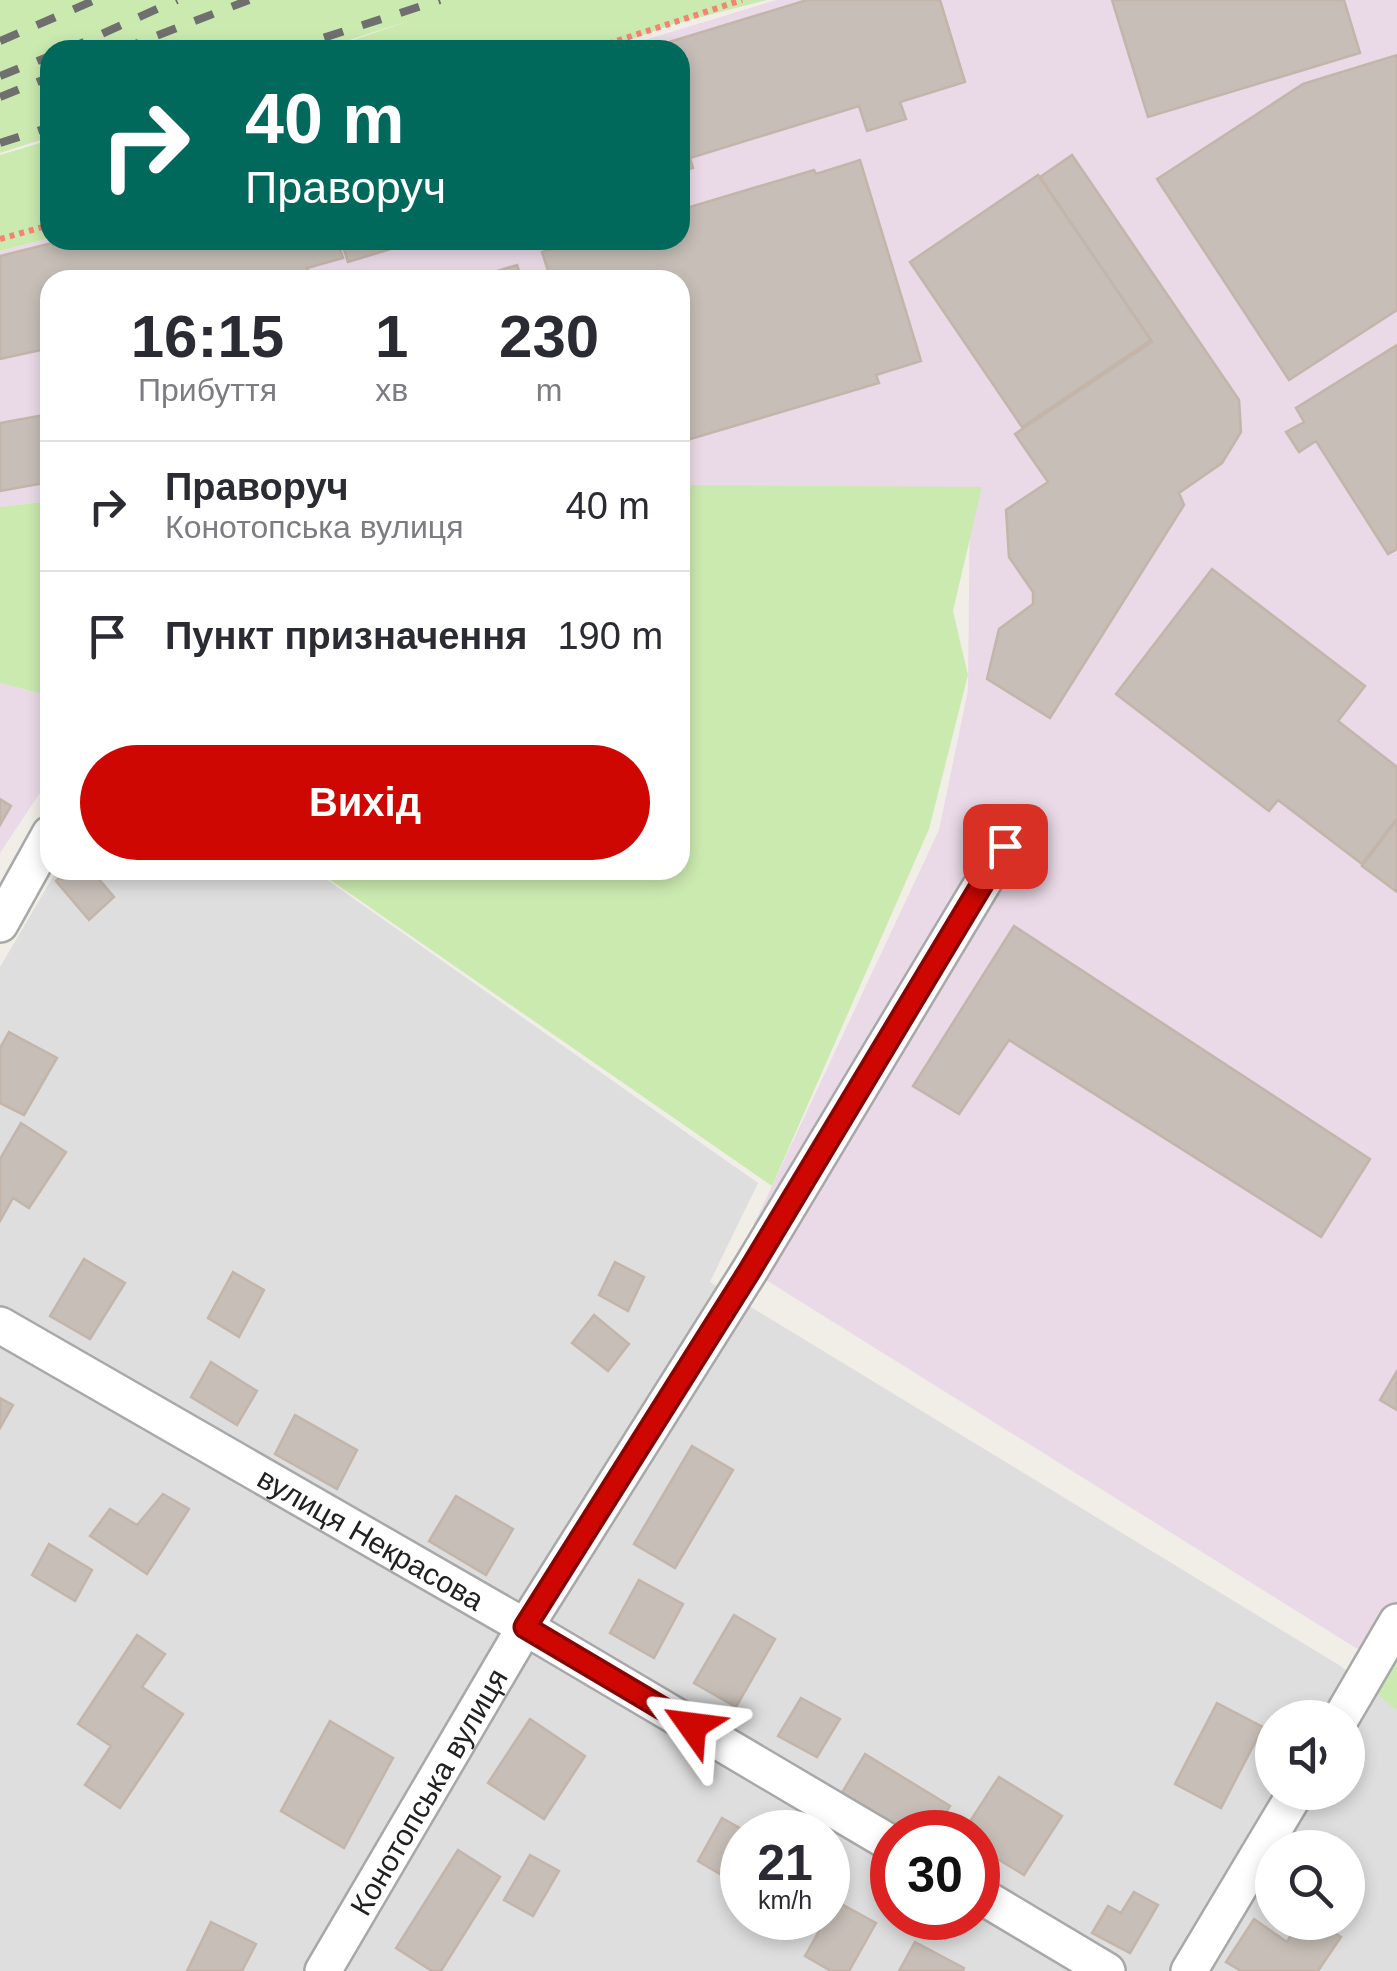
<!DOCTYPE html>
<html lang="uk">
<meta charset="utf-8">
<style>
:root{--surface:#fff;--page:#f2f2f3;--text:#2b2b33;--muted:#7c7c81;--line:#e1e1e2;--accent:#ce0703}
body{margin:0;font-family:Helvetica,sans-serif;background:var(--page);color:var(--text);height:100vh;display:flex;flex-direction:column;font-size:38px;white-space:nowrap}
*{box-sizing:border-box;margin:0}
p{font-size:32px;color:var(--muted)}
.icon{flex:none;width:55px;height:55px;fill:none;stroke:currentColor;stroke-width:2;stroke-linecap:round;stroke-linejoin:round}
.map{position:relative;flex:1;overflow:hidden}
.drawer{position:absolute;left:40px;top:270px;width:650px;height:610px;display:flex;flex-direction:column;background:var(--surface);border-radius:30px;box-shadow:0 5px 15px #0003}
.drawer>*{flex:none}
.banner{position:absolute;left:40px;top:40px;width:650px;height:210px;border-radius:30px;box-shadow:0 5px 15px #0003;background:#00695c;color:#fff;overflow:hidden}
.controls{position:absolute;left:1255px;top:1700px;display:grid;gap:20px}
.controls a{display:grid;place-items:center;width:110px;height:110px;border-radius:50%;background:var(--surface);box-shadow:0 5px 15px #0003;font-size:50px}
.speed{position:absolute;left:720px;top:1810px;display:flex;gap:20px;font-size:50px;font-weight:700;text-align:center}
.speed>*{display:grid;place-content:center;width:130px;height:130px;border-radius:50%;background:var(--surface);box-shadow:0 5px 15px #0003;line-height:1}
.speed small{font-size:25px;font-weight:400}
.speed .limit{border:15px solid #d22;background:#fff;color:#111}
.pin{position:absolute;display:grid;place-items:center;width:85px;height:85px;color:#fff;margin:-42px;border-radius:20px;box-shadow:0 5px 15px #0006}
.me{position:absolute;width:110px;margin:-55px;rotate:301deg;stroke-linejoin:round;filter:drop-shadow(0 0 8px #0008)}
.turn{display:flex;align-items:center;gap:35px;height:210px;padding:0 40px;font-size:45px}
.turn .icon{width:130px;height:130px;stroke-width:2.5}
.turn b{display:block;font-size:70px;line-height:85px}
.eta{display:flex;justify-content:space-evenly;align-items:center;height:170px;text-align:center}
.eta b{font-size:60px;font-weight:700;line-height:70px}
.button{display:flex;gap:20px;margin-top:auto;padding:20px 40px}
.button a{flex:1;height:115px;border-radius:60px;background:var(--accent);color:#fff;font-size:40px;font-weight:700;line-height:115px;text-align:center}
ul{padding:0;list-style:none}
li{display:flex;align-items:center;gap:30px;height:130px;padding:0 40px;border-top:2px solid var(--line)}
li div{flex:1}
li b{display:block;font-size:38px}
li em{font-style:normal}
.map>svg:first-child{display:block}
</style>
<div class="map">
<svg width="1397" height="1971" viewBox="0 0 1397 1971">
<rect width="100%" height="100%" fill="#f1eee8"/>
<path fill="#dfdede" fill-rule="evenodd" d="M57 870H313L758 1183 710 1282 1339 1665 1397 1708V1971H0V967ZM1272 1718H1348V1792H1272ZM742 1832H828V1918H742ZM892 1832H978V1918H892ZM1272 1848H1348V1922H1272Z"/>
<path fill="#eadae7" d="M776 0H1397V1620L1375 1660 750 1270 740 1254 939 830 968 690 970 491 680 485V280H50V501L0 507V251L50 238 680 240V50H612Z
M0 683 50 696V778L0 853Z"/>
<path fill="#cbeaaf" d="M0 0H767L674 24 600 50H325L414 19 319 50H50V137L0 153Z
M50 140V238L0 251V155Z
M680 485 982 487 953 611 968 675 929 829 772 1186 316 870H680Z
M50 501V696L0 683V507Z
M1397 1651V1711L1373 1690Z"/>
<path fill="#c6beb7" stroke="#c3b5aa" stroke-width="2.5" d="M807 0H940L965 82 900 102 906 119 867 131 859 106 690 158 693 168 680 172V50H643Z
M1112 0H1344L1360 53 1148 117Z
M1397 55V310L1289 380 1157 179 1303 84Z
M1072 155 1239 400 1241 432 1222 463 1179 493 1184 505 1050 718 987 679 999 629 1033 604V592L1009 557 1006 510 1048 482 1015 434 1152 342 1040 177Z
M860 160 921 361 876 375 879 383 680 442V280H551L542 252 582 240H680V210L814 170 816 174Z
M1038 175 1151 340 1022 427 910 262Z
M64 240H337L343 258 307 268 311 280H50V348L0 359V256Z
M341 240H420L348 262Z
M517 265 522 280H468Z
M1397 345V549L1388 554 1316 441 1299 452 1286 432 1304 422 1296 408Z
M50 414V482L0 491V423Z
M1212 569 1365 686 1338 721 1397 767V818L1362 864 1278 800 1269 811 1116 694Z
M0 799 11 806 0 825Z
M1397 820V892L1362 866Z
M67 870H91L114 897 89 920 56 881Z
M1014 926 1370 1159 1321 1237 1009 1040 959 1114 913 1086Z
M9 1032 57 1058 24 1115 0 1103V1048Z
M21 1123 66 1152 29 1208 13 1198 0 1221V1159Z
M84 1259 125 1283 90 1339 50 1316Z
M615 1262 644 1277 628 1311 599 1295Z
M233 1272 264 1290 239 1337 208 1318Z
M594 1315 629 1344 608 1371 572 1343Z
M211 1362 257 1391 237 1425 191 1397Z
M1397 1371V1410L1380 1400Z
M0 1398 13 1405 0 1428Z
M295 1415 357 1450 337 1489 275 1454Z
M692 1446 733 1470 675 1568 634 1544Z
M163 1494 189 1509 147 1574 90 1536 110 1509 137 1525Z
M456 1496 513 1529 486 1575 429 1541Z
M49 1544 92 1570 75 1601 32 1575Z
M639 1580 683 1604 654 1658 610 1633Z
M734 1615 775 1639 736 1707 694 1683Z
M137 1635 165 1654 142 1687 183 1714 120 1808 85 1785 111 1746 78 1724Z
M801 1698 840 1719 817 1757 778 1736Z
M1217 1703 1263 1727 1221 1808 1175 1784Z
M530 1719 585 1756 544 1819 488 1783Z
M330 1721 393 1758 344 1848 281 1811Z
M865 1754 950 1806 934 1832H900L840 1796Z
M999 1777 1062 1816 1024 1875 978 1847V1832H963Z
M722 1818 747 1832H742V1887L698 1861Z
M458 1850 500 1877 441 1971H432L396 1948Z
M530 1855 559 1871 533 1916 504 1900Z
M1134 1892 1158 1905 1130 1953 1092 1933 1108 1906 1121 1913Z
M836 1901 876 1923 849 1971H831L805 1956Z
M1254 1919 1287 1942 1299 1922H1316L1341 1937 1318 1971H1241L1226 1962Z
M211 1922 256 1944 242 1971H187Z
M915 1942 964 1968 963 1971H899Z"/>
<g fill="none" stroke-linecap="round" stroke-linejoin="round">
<defs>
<g id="minor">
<path d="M0 924 50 834"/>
<path id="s1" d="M0 1325 525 1627 892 1844"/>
<path d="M1341 1718 1397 1622"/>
<path d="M978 1894 1107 1971"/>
<path id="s2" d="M323 1971 525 1627 750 1270 1005 846"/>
<path d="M1189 1971 1296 1792"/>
</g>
</defs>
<use href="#minor" stroke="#a8a8a8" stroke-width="40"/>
<path stroke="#f88272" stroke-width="6" stroke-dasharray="5 5" stroke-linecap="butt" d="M589 50 742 0
M0 239 50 225"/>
<use href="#minor" stroke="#fff" stroke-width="35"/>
<path stroke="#6f6f6f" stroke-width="8" stroke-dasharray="20 20" stroke-linecap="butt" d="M0 41 95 0
M66 50 177 0
M120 50 249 0
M286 50 440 0
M0 76 50 56
M0 97 50 77
M0 143 50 127"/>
</g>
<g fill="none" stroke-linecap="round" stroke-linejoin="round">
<defs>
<path id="route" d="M692 1726 525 1627 750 1270 1005 846"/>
</defs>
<use href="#route" stroke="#860502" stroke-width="25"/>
<use href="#route" stroke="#ce0703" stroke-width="18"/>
</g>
<g text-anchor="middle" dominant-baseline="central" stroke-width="8" stroke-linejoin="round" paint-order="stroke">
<g font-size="30" fill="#212121" stroke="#fff">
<text stroke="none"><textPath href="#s1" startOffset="428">вулиця Некрасова</textPath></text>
<text stroke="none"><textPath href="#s2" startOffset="208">Конотопська вулиця</textPath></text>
</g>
</g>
</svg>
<div class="controls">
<a><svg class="icon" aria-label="sound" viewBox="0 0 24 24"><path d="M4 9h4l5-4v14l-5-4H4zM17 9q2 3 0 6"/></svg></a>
<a><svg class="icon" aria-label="search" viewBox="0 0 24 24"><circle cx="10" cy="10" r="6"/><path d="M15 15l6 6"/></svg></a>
</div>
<div class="speed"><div>21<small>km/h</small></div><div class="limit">30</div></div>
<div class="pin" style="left:1005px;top:846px;background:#d93025"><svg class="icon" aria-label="arrive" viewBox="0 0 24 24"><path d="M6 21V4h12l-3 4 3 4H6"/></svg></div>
<svg class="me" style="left:692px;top:1726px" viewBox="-20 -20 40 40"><path d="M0-17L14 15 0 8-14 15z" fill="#ce0703" stroke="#fff" stroke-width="4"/></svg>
<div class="banner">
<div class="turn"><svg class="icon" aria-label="right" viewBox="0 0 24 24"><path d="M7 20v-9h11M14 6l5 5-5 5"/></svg><div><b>40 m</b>Праворуч</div></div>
</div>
<section class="drawer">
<div class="eta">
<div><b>16:15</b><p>Прибуття</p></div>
<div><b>1</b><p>хв</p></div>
<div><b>230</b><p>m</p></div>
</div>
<ul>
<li><svg class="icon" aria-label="right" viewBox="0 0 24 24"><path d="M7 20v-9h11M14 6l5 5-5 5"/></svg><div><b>Праворуч</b><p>Конотопська вулиця</p></div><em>40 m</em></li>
<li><svg class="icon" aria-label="arrive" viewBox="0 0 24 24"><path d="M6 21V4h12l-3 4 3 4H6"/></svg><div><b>Пункт призначення</b></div><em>190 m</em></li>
</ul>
<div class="button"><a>Вихід</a></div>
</section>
</div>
